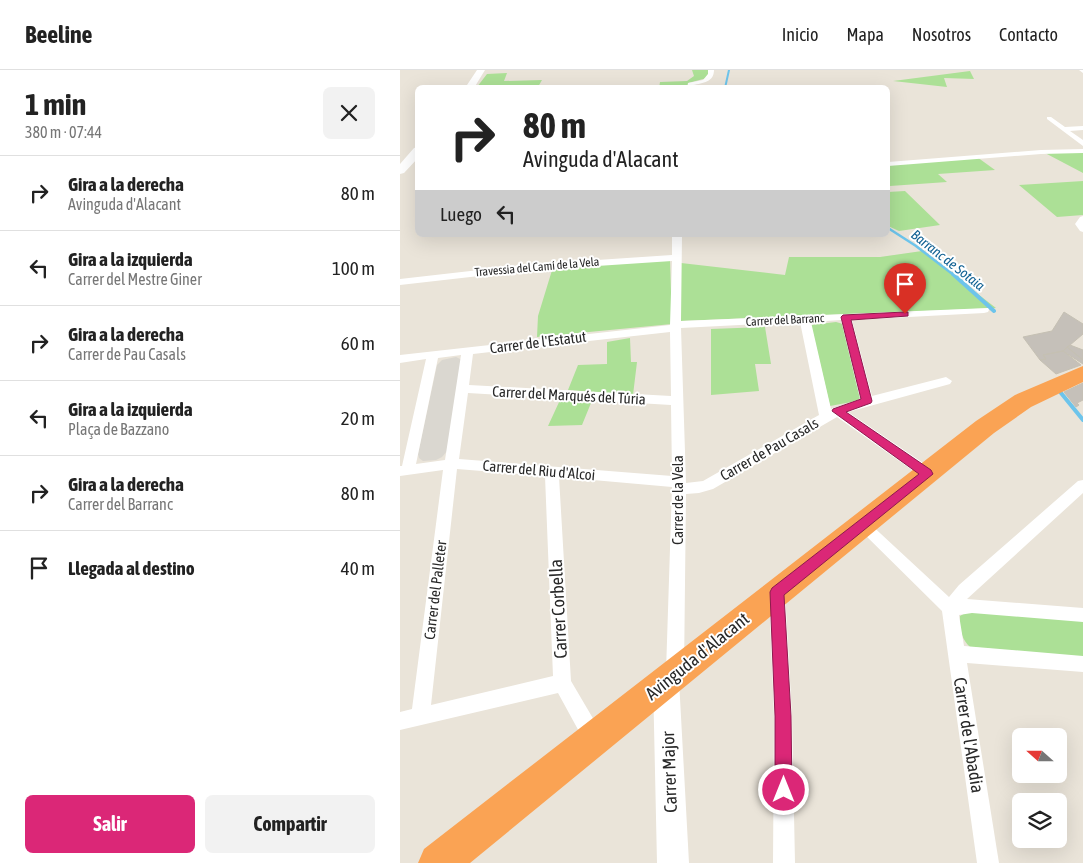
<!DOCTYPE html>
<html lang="es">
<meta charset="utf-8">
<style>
:root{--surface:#fff;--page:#f2f2f2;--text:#222;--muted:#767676;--line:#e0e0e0;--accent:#db2777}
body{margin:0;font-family:"Asap Condensed",sans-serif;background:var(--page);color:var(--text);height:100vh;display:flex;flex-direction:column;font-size:19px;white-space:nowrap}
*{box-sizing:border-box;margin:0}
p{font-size:16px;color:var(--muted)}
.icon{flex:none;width:28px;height:28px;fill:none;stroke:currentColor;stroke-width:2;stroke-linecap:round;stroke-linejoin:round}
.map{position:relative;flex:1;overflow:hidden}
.drawer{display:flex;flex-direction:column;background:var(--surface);width:400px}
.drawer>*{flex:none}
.hud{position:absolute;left:15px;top:15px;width:475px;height:152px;border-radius:8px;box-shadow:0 5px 20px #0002;background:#fff;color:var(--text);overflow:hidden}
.needle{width:32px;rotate:291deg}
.tools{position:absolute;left:612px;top:658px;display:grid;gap:10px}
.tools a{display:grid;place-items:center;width:55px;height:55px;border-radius:8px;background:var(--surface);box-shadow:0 5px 20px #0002;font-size:25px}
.pin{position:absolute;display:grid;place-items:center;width:42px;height:42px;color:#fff;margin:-51px -21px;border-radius:50% 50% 50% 0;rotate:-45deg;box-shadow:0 0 5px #0007}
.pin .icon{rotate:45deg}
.me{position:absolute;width:55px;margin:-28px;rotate:0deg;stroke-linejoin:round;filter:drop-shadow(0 0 4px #0008)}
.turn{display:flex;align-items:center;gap:18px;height:105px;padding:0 25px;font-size:22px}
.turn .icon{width:65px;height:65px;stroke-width:2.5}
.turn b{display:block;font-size:35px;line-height:42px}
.then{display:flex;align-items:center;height:48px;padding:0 25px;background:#0003;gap:10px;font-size:19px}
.round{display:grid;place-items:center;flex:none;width:52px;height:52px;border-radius:8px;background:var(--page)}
.summary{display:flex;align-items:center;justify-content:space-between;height:85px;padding:0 25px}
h1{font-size:30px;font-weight:700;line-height:38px}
.primary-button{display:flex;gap:10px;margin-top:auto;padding:10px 25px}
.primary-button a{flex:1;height:58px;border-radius:8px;background:var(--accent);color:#fff;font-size:20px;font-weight:700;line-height:58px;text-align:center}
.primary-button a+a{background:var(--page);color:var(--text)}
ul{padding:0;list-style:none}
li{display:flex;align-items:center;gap:15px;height:75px;padding:0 25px;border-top:1px solid var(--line)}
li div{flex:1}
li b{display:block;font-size:19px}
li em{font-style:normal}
header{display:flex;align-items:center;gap:30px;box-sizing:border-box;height:70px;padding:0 25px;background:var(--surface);border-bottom:1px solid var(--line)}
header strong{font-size:24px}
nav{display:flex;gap:28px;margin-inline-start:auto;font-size:18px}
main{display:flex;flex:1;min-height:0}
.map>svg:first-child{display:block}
</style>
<header>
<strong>Beeline</strong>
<nav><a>Inicio</a><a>Mapa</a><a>Nosotros</a><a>Contacto</a></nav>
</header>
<main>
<section class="drawer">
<div class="summary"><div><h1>1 min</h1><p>380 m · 07:44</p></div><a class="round"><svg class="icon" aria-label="close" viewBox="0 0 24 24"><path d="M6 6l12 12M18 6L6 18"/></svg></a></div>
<ul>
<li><svg class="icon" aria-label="right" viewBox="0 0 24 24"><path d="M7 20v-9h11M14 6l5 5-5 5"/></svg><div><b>Gira a la derecha</b><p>Avinguda d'Alacant</p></div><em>80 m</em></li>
<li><svg class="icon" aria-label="left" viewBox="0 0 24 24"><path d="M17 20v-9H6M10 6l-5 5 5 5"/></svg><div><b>Gira a la izquierda</b><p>Carrer del Mestre Giner</p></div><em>100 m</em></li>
<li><svg class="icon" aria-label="right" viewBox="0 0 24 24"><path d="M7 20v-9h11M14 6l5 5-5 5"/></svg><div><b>Gira a la derecha</b><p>Carrer de Pau Casals</p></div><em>60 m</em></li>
<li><svg class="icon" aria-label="left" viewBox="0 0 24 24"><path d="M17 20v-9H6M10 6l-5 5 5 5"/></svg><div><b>Gira a la izquierda</b><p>Plaça de Bazzano</p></div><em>20 m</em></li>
<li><svg class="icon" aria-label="right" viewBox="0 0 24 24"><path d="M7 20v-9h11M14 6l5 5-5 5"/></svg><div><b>Gira a la derecha</b><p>Carrer del Barranc</p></div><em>80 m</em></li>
<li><svg class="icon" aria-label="arrive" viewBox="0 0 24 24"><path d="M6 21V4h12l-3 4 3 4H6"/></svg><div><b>Llegada al destino</b></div><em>40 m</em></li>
</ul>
<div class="primary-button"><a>Salir</a><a>Compartir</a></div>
</section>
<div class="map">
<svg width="683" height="793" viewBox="0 0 683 793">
<rect width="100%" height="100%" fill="#eae4d9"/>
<path fill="#ace096" d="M292 0H309L307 8 288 13V17L259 18 260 12 287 11 294 6Z
M570 1 574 9 544 8 547 17 493 11Z
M107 3 104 11 142 10 138 17H77L87 4Z
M683 82V103L645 83Z
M577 87 595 100 538 104 547 112 490 116 488 114V95Z
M683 111V145L657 147 619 115Z
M505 121 540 155 499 161 488 156V122Z
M522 181 596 238 280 251 281 193 385 205 389 187H480Z
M270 190 272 254 137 267 138 246 153 197Z
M436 252 443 254 461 327 457 331 430 336 411 255Z
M365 257 371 294H355L359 321 311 325V259Z
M230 268 231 292H237L233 325 168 320 178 295 207 294V272Z
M160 330 191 333 182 355 148 356Z
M571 542 683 550V587L570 577C561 569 559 557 560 546L565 543Z"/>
<path fill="#dad7d0" d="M56 287 62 290 47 381 42 387 36 390 23 391 19 388 18 384 37 295 42 290Z"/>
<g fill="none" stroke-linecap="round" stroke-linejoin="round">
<path stroke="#6dc4eb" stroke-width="2" d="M325 18 329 0"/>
<path stroke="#6dc4eb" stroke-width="2.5" d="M488 158 516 176 555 206"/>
<path stroke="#6dc4eb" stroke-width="4" d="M553 204 594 241
M661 323 683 350"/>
</g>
<path fill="#c5c0b9" stroke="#c5c0b3" d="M664 242 683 254V264L663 281 643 285 646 289 640 290 623 267 652 261Z
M670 275 683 280V290L667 277Z
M667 277 683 290V294L663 281Z
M663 281 681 295 656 304 640 290 646 289 643 285Z
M683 313V330L677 333 679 335 676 337 664 322Z"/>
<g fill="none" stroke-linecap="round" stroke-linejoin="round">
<path fill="#fff" fill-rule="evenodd" d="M308 0H314C314 12 303 13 293 15V18H287L288 13 303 10 308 4Z
M679 0H683V3Z
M647 47H651L665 57 683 56V60L670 61 683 70V76L647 49Z
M683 79V83L641 84 488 96V92L641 80Z
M683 146V162L680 161 675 154 680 147Z
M272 165H282L281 251 588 238 589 240 588 242 584 243 452 250 472 326 546 307 552 311 550 314 448 342 532 399 534 403 532 407 527 408 522 407 437 347 313 419 299 423 286 424 284 602 281 608 275 611 269 608 266 602 272 417 159 407 171 611 201 662 204 669 201 676 194 679 187 676 158 623 0 660V642L12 639 43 400 0 406V396H2L26 289 0 293V285L270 255 272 191 122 201 0 215V209L122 195 272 185ZM441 250 460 329 431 339 411 252ZM400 252 419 345 303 411 286 413 281 258ZM270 262 271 326 69 315 73 284ZM61 285 45 390 16 394 38 288ZM68 323 271 335 272 406 59 389ZM57 399 145 406 153 606 31 635Z
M683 410V423L567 529 683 538V552L572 543 559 545 564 576 683 586V602L567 593 599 793H577L542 541 455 455 457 451 462 449 467 451 549 527 559 515 678 411Z
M377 515 383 517 385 522 392 646 395 793H373L374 646 369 522 371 517Z"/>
<path fill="#fff" fill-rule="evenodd" d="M77 0H85L74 18H65Z
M18 77V88L4 103 0 104V94L14 78Z
M266 597 275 601 279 610 289 793H257L253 610 257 601Z"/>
<path fill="#faa354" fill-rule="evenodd" d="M683 296V312L631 337 594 363 70 793H18L24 779 576 351 615 325Z"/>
</g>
<path fill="#db2777" stroke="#8e194d" d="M505 242H508V246L451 250 472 331 471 333 446 342 531 400 533 404 384 525 391 646 392 720 390 726 384 728 378 726 375 720V646L370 522 372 518 519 404 432 341 433 339 461 329 441 247 443 245Z"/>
<g text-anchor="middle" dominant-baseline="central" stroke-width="4" stroke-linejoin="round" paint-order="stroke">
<g font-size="12" fill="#282828" stroke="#fff">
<text transform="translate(137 197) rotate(-5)">Travessia del Camí de la Vela</text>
<text transform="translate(385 250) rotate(-3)">Carrer del Barranc</text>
</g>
<g font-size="14" font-style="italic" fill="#106193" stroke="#fff">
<text transform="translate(548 190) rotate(38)">Barranc de Sotaia</text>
</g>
<g font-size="15" fill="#282828" stroke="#fff">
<text transform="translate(138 272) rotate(-7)">Carrer de l'Estatut</text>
<text transform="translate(169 325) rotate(3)">Carrer del Marqués del Túria</text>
<text transform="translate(369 379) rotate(-30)">Carrer de Pau Casals</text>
<text transform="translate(139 400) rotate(5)">Carrer del Riu d'Alcoi</text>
<text transform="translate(277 430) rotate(-90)">Carrer de la Vela</text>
<text transform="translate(35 520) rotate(-83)">Carrer del Palleter</text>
</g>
<g font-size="18" fill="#282828" stroke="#fff">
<text transform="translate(158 539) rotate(-93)">Carrer Corbella</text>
<text transform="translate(297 586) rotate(-39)">Avinguda d'Alacant</text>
<text transform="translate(569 665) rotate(81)">Carrer de l'Abadia</text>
<text transform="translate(269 702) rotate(-92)">Carrer Major</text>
</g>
</g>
</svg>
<div class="tools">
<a><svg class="needle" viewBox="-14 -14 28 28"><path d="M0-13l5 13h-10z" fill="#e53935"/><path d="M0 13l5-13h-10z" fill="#767676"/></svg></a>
<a><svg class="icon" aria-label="layers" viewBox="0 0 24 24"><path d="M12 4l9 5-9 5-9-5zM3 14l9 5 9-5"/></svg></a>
</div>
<div class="pin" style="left:505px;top:244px;background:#d93025"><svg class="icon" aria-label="arrive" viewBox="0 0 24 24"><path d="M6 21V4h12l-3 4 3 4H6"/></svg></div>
<svg class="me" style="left:384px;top:720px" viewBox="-20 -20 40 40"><circle r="17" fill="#db2777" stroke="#fff" stroke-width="3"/><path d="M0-11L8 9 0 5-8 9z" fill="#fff"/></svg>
<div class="hud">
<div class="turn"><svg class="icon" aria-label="right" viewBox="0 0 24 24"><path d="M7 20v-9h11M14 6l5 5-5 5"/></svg><div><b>80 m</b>Avinguda d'Alacant</div></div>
<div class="then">Luego<svg class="icon" aria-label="left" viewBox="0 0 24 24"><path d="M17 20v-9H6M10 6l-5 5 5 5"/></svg></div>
</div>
</div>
</main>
